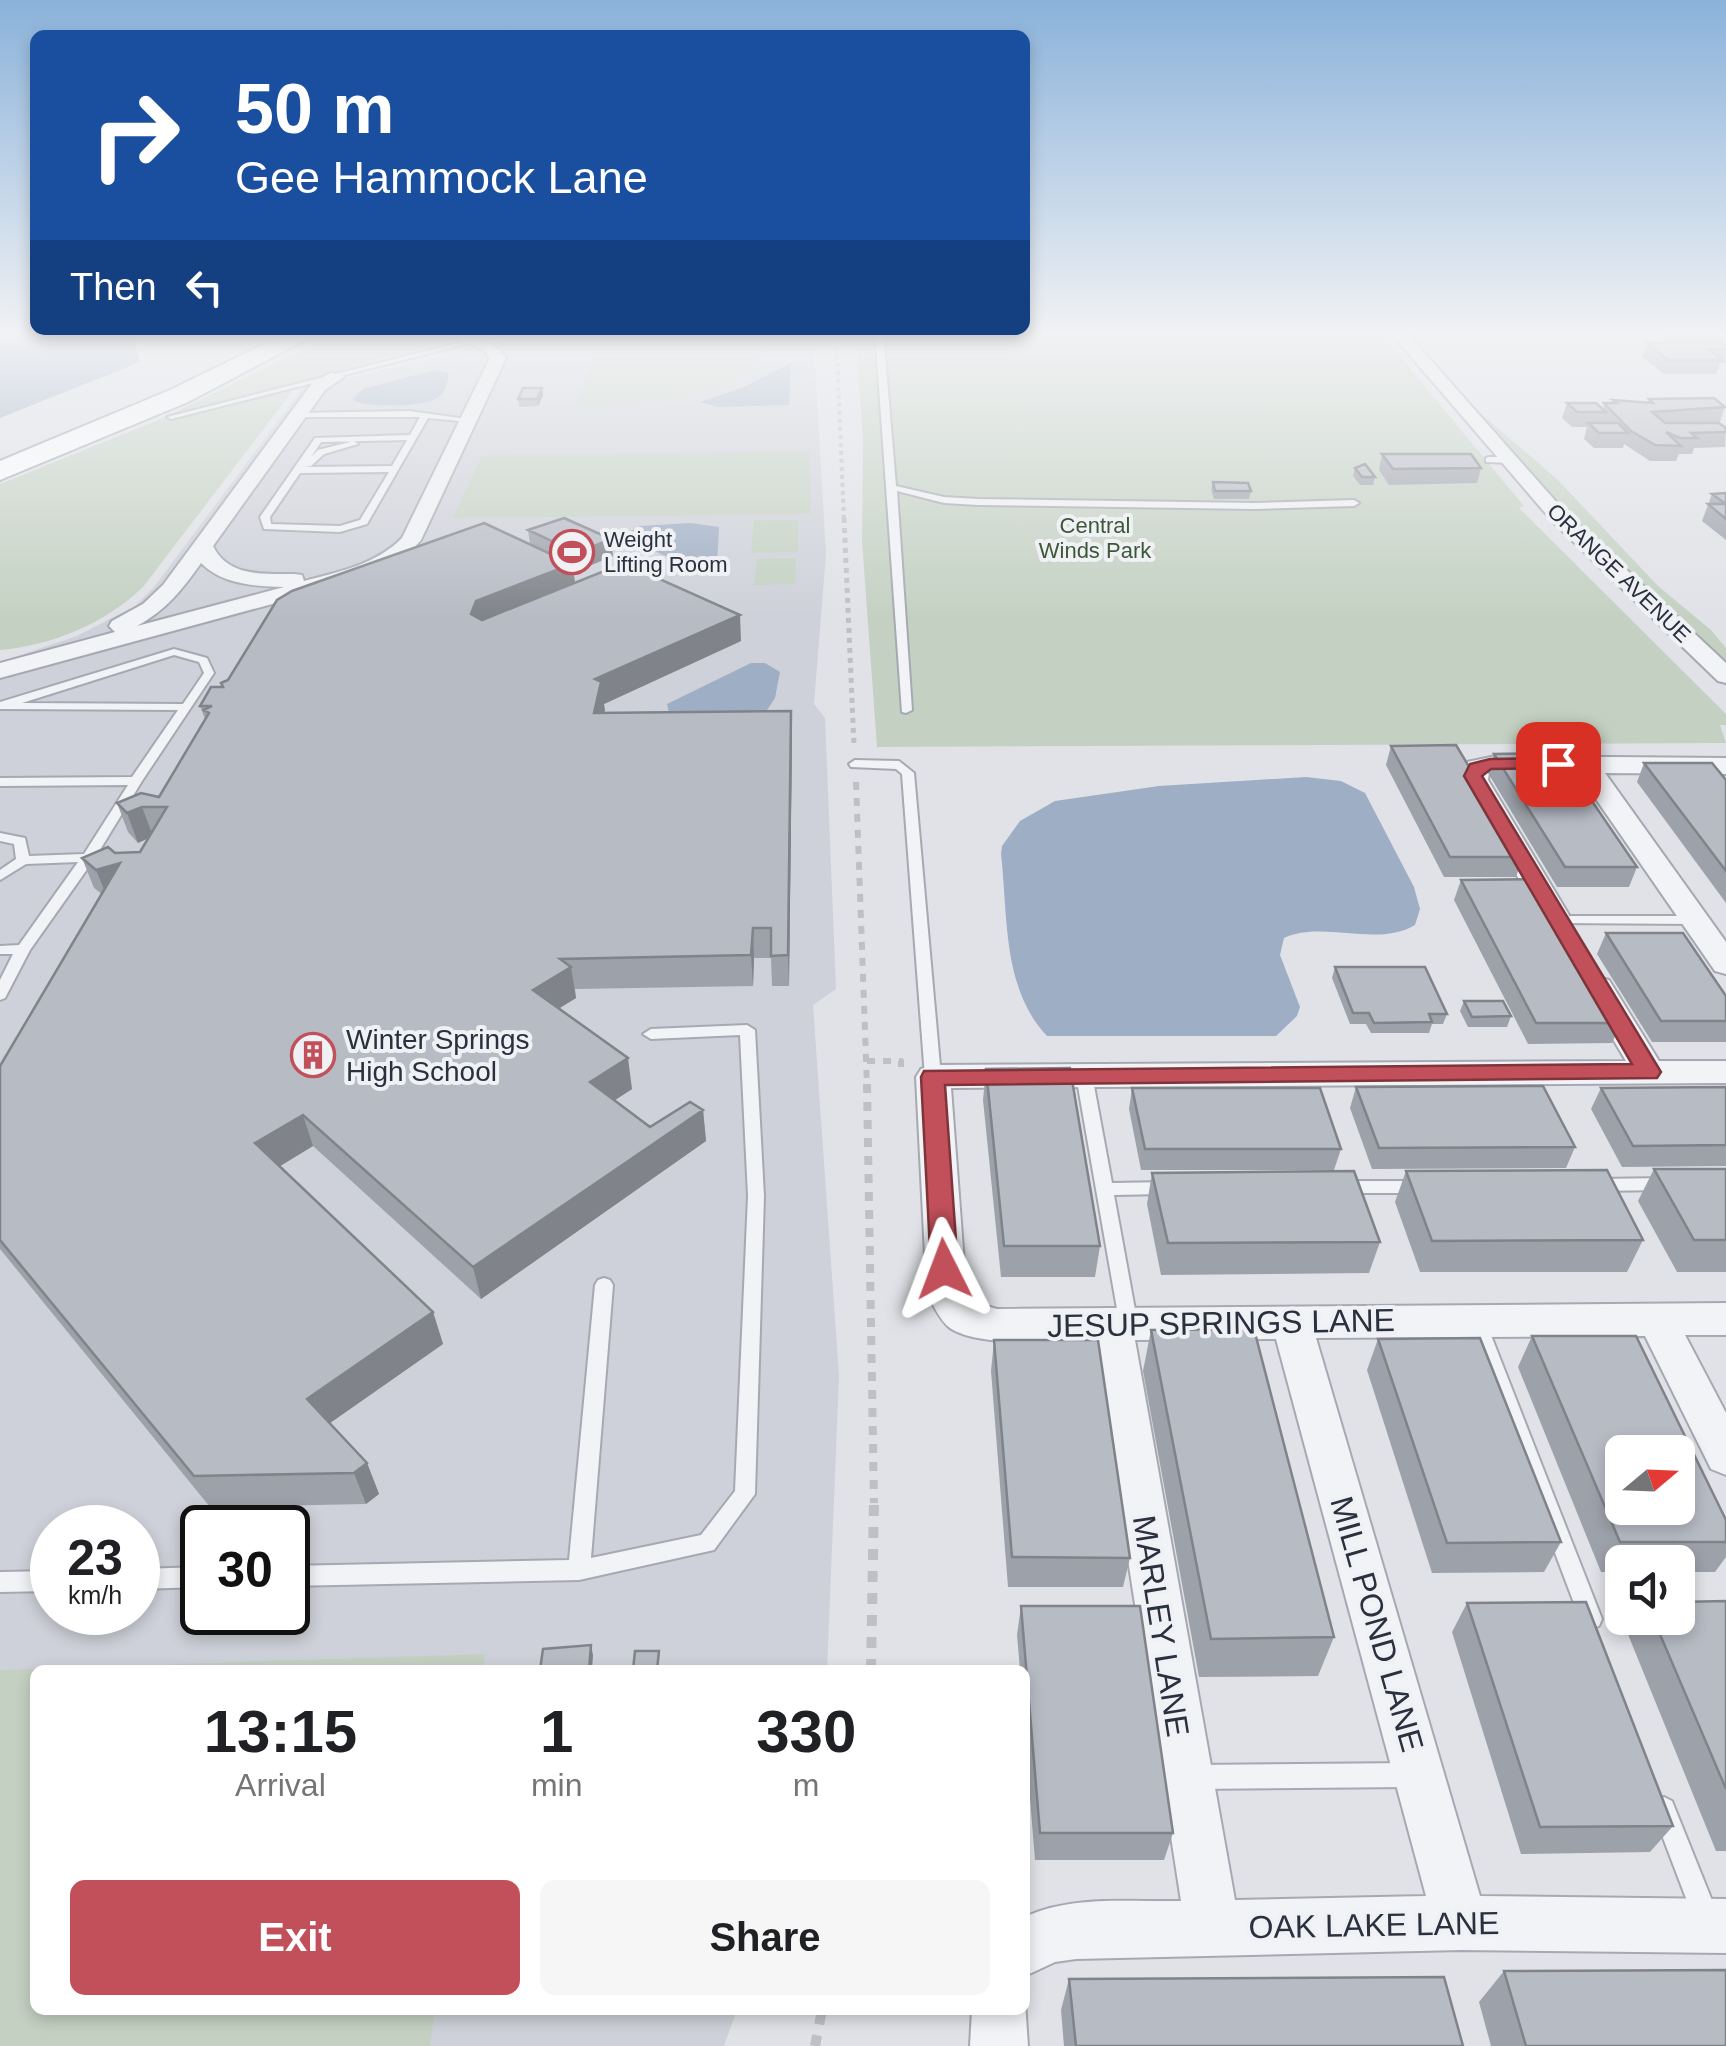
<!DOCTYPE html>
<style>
:root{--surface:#fff;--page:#f6f6f6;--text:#202124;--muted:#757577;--accent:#c2505a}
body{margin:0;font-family:Arial,sans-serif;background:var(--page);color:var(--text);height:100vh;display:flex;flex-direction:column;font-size:38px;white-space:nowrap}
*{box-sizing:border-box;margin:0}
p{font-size:32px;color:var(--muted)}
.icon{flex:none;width:55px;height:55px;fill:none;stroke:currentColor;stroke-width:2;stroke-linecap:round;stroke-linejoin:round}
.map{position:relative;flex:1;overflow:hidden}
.side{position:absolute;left:30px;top:1665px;width:1000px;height:350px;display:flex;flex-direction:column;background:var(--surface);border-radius:15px;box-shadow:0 5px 15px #0003}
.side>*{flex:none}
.guide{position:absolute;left:30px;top:30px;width:1000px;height:305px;border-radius:15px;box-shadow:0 5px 15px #0003;background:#1a4fa0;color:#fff;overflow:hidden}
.needle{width:65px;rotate:71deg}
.tools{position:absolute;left:1605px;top:1435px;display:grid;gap:20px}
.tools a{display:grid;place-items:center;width:90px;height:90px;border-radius:15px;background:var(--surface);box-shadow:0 5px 15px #0003;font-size:50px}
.speed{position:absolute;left:30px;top:1505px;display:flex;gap:20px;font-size:50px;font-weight:700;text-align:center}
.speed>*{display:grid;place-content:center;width:130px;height:130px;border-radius:50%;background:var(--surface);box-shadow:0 5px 15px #0003;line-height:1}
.speed small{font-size:25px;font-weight:400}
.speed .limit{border:5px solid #111;border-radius:15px;background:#fff;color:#111}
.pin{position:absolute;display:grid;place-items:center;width:85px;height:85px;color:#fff;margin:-42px;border-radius:20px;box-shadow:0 5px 15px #0006}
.me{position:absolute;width:110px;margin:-55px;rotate:357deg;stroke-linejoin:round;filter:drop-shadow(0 0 8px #0008)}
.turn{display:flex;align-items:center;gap:35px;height:210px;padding:0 40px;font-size:45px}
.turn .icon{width:130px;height:130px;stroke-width:2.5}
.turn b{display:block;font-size:70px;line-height:85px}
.then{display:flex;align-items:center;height:95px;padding:0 40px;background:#0003;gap:20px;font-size:38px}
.eta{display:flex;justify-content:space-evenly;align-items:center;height:170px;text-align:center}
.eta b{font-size:60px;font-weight:800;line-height:70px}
.primary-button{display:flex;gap:20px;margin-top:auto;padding:20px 40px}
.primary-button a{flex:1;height:115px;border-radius:15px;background:var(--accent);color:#fff;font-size:40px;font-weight:800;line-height:115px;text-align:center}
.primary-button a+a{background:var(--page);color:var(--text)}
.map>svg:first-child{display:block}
</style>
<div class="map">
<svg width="1726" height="2046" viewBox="0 0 1726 2046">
<rect width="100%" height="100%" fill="#e0e2e7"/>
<path fill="#ced1d9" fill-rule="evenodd" d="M549 331H813L826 554 814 704 825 718 836 989 813 1005 839 1376 827 1670H35V2010H736L734 2018 724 2046H0V662L77 636 135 606 154 587 302 389ZM52 1528H138V1612H52ZM202 1528H288V1612H202Z"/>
<path fill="#c4d1c2" d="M341 331H422L433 345 335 372 294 389 143 587C104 624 53 645 0 650V484L163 418Z
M855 331H1379L1524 506 1519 508 1726 714V725H1720L1726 743 877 747 862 541 863 440Z
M1405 331 1473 407 1558 480 1658 586 1711 630 1726 648V663L1571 518Z
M761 348C759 401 614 406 575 406L596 352Z
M810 451V514L453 518 482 456Z
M754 520H798V552L751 553Z
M796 558 795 584 754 585 757 559Z
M485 1654 483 1670H35V2010H435L430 2046H0V1670Z"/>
<path fill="#9eaec4" d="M0 331H132L140 362 0 418Z
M791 363 789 405 718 407 700 402 744 387Z
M434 370 449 373C448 380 446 390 440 396 427 408 367 408 352 400L363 389Z
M690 523 719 527 717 565C692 571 646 550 627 533L640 526Z
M751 663H765L780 672 775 698 765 713H669L667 704Z
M1306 777 1341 781 1365 793 1414 887 1420 909 1415 925C1377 948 1323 920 1284 938L1280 955 1300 1007 1297 1016 1276 1036H1047C1002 989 1008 915 1001 854L1002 846 1020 821 1055 801 1159 786Z"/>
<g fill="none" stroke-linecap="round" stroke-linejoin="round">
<defs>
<path id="lane" d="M505 331H518L171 419 167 417Z
M875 331H883L896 486 944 497 978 499 1255 503 1354 500 1359 503 1354 506 1255 509 978 505 944 503 897 491 912 710 906 713 902 712Z
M409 411 474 420 470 422 428 418 367 524 340 532 264 529 260 517 315 438 410 435 420 417H295V413ZM407 440 392 466 304 467 311 466 324 454 358 444 354 441 318 450 311 457 321 442ZM389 472 360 520 340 526 271 524 270 517 300 473Z
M1489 457H1509L1513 460 1509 463 1486 462V458Z
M174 649 207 658 214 673 142 781 95 858 30 950 5 998 0 1000V980L13 954H0V946L19 945 78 862 26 864 0 880V870L16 859 14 844 0 841V833L25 838 29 856 84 854 128 785 0 786V778L132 777 178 710 0 709V702ZM174 655 199 662 204 673 183 704 22 703Z
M855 760 899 761 914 773 941 1077 933 1082 925 1077 902 774 896 769 851 767 849 764Z
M1558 916H1695L1702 920 1695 924 1553 923 1551 920 1553 917Z
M747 1025 755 1030 764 1196 755 1494 714 1550 579 1580 288 1586V1566L569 1560 595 1285 598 1280 604 1278 610 1280 613 1285 591 1558 701 1535 735 1491 748 1196 740 1035 651 1039 643 1034 651 1029Z
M1084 1070 1092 1075 1112 1183 1167 1182 1173 1184 1175 1188 1173 1192 1167 1194 1114 1195 1138 1326 1136 1331 1129 1333 1122 1331 1120 1326 1076 1075Z
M1667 1178 1673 1180 1675 1184 1673 1188 1667 1190 1595 1191 1589 1189 1587 1185 1589 1181 1595 1179Z
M1340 1181H1417L1423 1183 1425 1187 1423 1191 1417 1193H1340L1334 1191 1332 1187 1334 1183Z
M1476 1313 1483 1315 1485 1320 1602 1619 1599 1626 1591 1629 1583 1626 1580 1619 1467 1320 1469 1315Z
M202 1567V1587L138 1589V1569Z
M52 1571V1591L0 1592V1572Z
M1411 1763 1419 1767 1423 1775 1419 1783 1411 1787 1194 1789 1186 1785 1182 1777 1186 1769 1194 1765Z
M1664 1797 1672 1801 1719 1918 1715 1927 1706 1931 1697 1927 1652 1809 1656 1801Z"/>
<path id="street" d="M439 331C465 331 491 336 506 358L421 540 404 559 364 579 0 678V663L115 632 109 626 112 621 143 604 163 585 313 382 331 373 345 376 325 390 213 546C228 577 264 574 294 574L302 575 304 581C338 572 377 564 402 538L490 358 485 351ZM201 563C223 585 255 586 284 587L137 626C166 610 182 590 201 563Z
M1389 331H1405L1567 514 1726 663V683L1718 681 1553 522Z
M1496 756 1726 758V774L1605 773 1726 942V974L1715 971 1578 773H1489L1488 780 1569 915 1565 921H1543L1462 780 1467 762Z
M1598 977 1609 980 1659 1061H1726V1083L951 1088 966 1290 976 1303 997 1309 1726 1303V1335H1685L1726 1413V1475L1711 1469 1645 1336 1316 1338 1480 1896 1726 1899V1953L1461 1950 1076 1959 1055 1962 1025 1976V1917C1071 1895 1130 1902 1181 1901L1094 1340C1058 1341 980 1348 950 1328 940 1321 933 1304 927 1294L916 1077 921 1069 933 1065 1626 1061 1582 987 1587 980ZM1276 1339 1426 1896 1235 1900 1135 1340Z
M1025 2002 1028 2046H970L972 2010H1025Z"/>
<path id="primary" d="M291 331H322L188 402 0 480V461L170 390Z"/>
</defs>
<use href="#lane" stroke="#a6a9b1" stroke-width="4"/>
<use href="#street" stroke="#a6a9b1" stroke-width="4"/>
<use href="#primary" stroke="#a0a6b2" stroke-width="4"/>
<path stroke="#bec0c6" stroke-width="4" stroke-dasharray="4 4" stroke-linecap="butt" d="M836 331 844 521"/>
<path stroke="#bec0c6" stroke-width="5" stroke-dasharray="5 5" stroke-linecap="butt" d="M844 518 854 745"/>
<path stroke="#bec0c6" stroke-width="6" stroke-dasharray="8 8" stroke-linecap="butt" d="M856 782 867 1086
M867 1061H901V1072"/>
<path stroke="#bec0c6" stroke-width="8" stroke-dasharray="9 9" stroke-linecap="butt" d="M867 1084 874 1503"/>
<path stroke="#bec0c6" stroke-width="10" stroke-dasharray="11 11" stroke-linecap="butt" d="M871 1670 874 1501
M815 2046 822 2010"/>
<use href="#lane" fill="#f2f3f6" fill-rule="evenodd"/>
<use href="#street" fill="#f2f3f6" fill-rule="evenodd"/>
<use href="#primary" fill="#fff" fill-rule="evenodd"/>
</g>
<path fill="#9da1a9" d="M1664 333 1719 341V343L1726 346 1725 363H1720L1716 374H1664L1642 357 1647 343H1666L1661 339Z
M542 388 543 395 538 406 519 407 518 399Z
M1649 399 1725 407 1720 422 1707 423 1726 428 1725 447 1694 448 1692 454H1679L1676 461H1650L1624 444 1623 448H1594L1584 439 1587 427H1572L1562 418 1567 403 1603 409 1604 403H1612L1613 400 1648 403Z
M1382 454 1481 468 1477 483 1389 485 1379 470Z
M1355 468 1375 477 1373 485H1360L1353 476Z
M1213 482 1251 491 1249 499H1214L1211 490Z
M1726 493V540L1702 521 1712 494Z
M528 530 613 556 579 570 573 567 575 583 741 641 604 704V713L792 738 789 986H772L771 958H754L753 986 575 989 576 998 559 1008 632 1089 615 1100 650 1127 703 1110 706 1141 481 1299 313 1146 280 1166 433 1312 443 1344 330 1423 367 1463 379 1494 366 1504 210 1507 0 1249V1066L102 894 94 888 82 858 115 853 140 852 148 838 138 843 128 832 117 803 159 797 205 719 200 706 222 687 221 683 530 544Z
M1391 746 1523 857 1516 877H1444L1386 765Z
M1494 754 1637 867 1629 887H1557L1488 773Z
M1644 763 1726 780V903L1637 782Z
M1461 880 1621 1023 1612 1043 1528 1044 1454 900Z
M1606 933 1726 996V1042H1652L1597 954Z
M1335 967 1447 1014 1443 1024H1432L1429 1033H1371L1366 1024H1350L1332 978Z
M1464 1001 1511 1016 1507 1027H1468L1460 1011Z
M986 1069 1100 1246 1095 1277H1001L983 1100Z
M1356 1087 1575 1147 1566 1168 1372 1169 1350 1108Z
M1726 1087V1166L1622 1167 1591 1109 1601 1088Z
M1132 1088 1341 1149 1334 1170H1141L1129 1109Z
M1654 1169H1726V1272H1677L1638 1201Z
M1406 1171 1643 1240 1627 1272H1420L1395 1202Z
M1152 1173 1380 1242 1369 1273 1161 1275 1147 1204Z
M1151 1330 1334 1637 1318 1676 1199 1677 1143 1371Z
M1532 1336 1726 1520V1557L1715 1572H1678V1562H1622V1572H1601L1518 1367Z
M1378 1339 1561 1542 1544 1572 1432 1573 1367 1370Z
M994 1340 1130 1558 1123 1587H1008L991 1371Z
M1726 1601V1851H1716L1627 1632 1636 1618H1678Z
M1467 1603 1673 1826 1650 1852 1521 1854 1452 1632Z
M1021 1606 1173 1833 1164 1860H1035L1025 1736V1670H1020L1017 1635Z
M1504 1971 1726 2046H1491L1479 2002Z
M1069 1979 1463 2046H1064L1061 2010Z"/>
<path fill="#808389" d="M542 388 543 395 538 406 537 399Z
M611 539 613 556 579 570 577 553Z
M572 564 576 589 480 627 471 614 476 601Z
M740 615 741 641 604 704 605 710 598 741 594 713 595 679Z
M791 711 792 738 789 986 788 955Z
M142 807 153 836 138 843 127 813Z
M120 863 108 899 96 870Z
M753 928 754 958 753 986 751 955Z
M571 967 576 998 539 1021 533 990Z
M628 1058 632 1089 595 1113 590 1082Z
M703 1110 706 1141 481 1299 473 1267Z
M303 1115 313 1146 267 1174 255 1143Z
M433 1312 443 1344 320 1430 307 1399Z
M367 1463 379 1494 366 1504 354 1473Z
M591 1645 593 1655 592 1670H589Z"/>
<path fill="#b7bbc4" stroke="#808389" stroke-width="2.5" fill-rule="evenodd" d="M1708 332 1719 341H1675L1664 333Z
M1647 343H1721L1726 346V349H1708L1722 360H1668Z
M523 388H542L537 399H518Z
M1714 398 1725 407 1652 412 1665 423H1719L1726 428V432L1691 433 1697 438H1680L1666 432 1681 446 1655 445 1631 431 1604 403H1617L1613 400 1653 403 1649 399Z
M1567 403H1596L1606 412H1577Z
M1588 423H1618L1628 433H1599Z
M1382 454H1471L1481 468 1393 469Z
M1365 464 1375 477H1362L1355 468Z
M1213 482 1248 483 1251 491H1215Z
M1726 493V519L1708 504H1726L1712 494Z
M564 518 611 539 577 553 528 530Z
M484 523 572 564 476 601 471 614 482 620 624 563 740 615 595 679 601 682 594 713 791 711 788 955 771 956V928H753L751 955 560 959 571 967 533 990 628 1058 590 1082 650 1127 690 1102 703 1110 473 1267 303 1115 255 1143 433 1312 307 1399 367 1463 354 1473 194 1476 0 1240V1066L120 863 96 870 82 858 108 847 115 853 140 852 167 807H142L127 813 117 803 141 793 159 797 209 713 204 710 212 706H200L211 687H223L221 683 228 680 277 600 292 591Z
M1456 745 1523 857H1450L1391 746Z
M1559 753 1637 867H1565L1494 754Z
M1644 763H1712L1726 780V871Z
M1536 879 1621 1023H1536L1461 880Z
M1606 933H1683L1726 996V1021H1661Z
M1335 967H1425L1447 1014H1429L1432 1022 1374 1023 1369 1013H1353Z
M1464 1001H1503L1511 1016 1472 1017Z
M1070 1068 1100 1246H1004L986 1069Z
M1543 1086 1575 1147 1379 1148 1356 1087Z
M1726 1087V1145L1633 1146 1601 1088Z
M1132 1088H1320L1341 1149H1145Z
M1654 1169H1726V1240H1694Z
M1607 1170 1643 1240 1432 1241 1406 1171Z
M1354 1171 1380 1242 1168 1243 1152 1173Z
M1254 1329 1334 1637 1211 1639 1151 1330Z
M1532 1336H1636L1726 1520V1542H1620ZM1622 1452H1678V1508H1622Z
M1480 1338 1561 1542 1447 1543 1378 1339Z
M994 1340H1098L1130 1558 1012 1557Z
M1726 1601V1789L1653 1618H1678V1602Z
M1586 1602 1673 1826 1540 1827 1467 1603Z
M1021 1606H1140L1173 1833H1040Z
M591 1645 589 1670H540L543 1649Z
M635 1651H659L657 1670H633Z
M1726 1970V2046H1526L1504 1971Z
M1444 1977 1463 2046H1076L1069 1979Z"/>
<linearGradient id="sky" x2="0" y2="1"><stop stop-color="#8ab2da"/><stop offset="0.54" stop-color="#f1f2f4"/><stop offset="1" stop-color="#f1f2f4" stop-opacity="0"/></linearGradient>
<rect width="1726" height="618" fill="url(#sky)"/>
<path fill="#c2505a" stroke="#7e343a" stroke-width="2.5" d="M1558 758 1567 764 1565 768 1491 769 1482 776 1661 1072 1657 1078 945 1085 958 1269 954 1277 944 1280 935 1277 931 1269 921 1077 924 1071 1632 1064 1464 776 1470 764 1490 759Z"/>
<defs>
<symbol id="stadium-ring" viewBox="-11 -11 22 22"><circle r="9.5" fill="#eff1f5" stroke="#c2505a" stroke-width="1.5"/><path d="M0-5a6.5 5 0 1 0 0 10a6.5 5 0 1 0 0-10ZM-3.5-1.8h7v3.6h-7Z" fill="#c2505a"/></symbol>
<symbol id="building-ring" viewBox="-11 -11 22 22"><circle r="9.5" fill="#eff1f5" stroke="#c2505a" stroke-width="1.5"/><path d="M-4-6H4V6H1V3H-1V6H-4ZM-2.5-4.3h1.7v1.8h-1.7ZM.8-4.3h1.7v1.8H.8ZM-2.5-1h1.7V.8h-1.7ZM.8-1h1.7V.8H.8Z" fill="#c2505a"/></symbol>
</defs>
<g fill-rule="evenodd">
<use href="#stadium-ring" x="547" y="527" width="50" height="50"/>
<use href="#building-ring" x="288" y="1030" width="50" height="50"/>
</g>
<g text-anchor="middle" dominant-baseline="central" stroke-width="8" stroke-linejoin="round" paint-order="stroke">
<g font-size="22" fill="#3d5838" stroke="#eff1f5">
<text x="1095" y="525">Central<tspan x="1095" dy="25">Winds Park</tspan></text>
</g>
<g font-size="22" fill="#2a303d" stroke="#eff1f5" text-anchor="start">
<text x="604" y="539">Weight<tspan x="604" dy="25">Lifting Room</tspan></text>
</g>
<g font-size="22" fill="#2a303d" stroke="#eff1f5">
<text transform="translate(1619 573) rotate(44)">ORANGE AVENUE</text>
</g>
<g font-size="28" fill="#2a303d" stroke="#eff1f5" text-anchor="start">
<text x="346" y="1039">Winter Springs<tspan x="346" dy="32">High School</tspan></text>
</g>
<g font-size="32" fill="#2a303d" stroke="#eff1f5">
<text transform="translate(1221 1323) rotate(-1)">JESUP SPRINGS LANE</text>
<text transform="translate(1377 1624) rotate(74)">MILL POND LANE</text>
<text transform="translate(1161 1626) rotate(81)">MARLEY LANE</text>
<text transform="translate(1374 1925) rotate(-1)">OAK LAKE LANE</text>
</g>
</g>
</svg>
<div class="tools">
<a><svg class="needle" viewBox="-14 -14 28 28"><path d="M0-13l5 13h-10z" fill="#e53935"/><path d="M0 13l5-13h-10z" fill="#757577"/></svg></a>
<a><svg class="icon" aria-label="sound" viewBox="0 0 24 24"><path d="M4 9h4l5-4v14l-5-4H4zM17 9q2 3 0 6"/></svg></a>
</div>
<div class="speed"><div>23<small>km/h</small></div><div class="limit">30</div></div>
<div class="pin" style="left:1558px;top:764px;background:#d93025"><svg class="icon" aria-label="arrive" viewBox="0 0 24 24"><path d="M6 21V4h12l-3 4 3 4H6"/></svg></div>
<svg class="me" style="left:944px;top:1269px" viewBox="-20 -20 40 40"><path d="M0-17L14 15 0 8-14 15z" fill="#c2505a" stroke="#fff" stroke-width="4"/></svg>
<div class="guide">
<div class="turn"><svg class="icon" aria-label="right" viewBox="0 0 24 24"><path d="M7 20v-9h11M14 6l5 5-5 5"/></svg><div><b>50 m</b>Gee Hammock Lane</div></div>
<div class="then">Then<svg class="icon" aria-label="left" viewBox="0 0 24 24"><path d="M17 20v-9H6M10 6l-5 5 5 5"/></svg></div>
</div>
<section class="side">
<div class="eta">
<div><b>13:15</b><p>Arrival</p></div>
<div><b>1</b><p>min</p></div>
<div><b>330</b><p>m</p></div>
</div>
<div class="primary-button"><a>Exit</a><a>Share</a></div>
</section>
</div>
